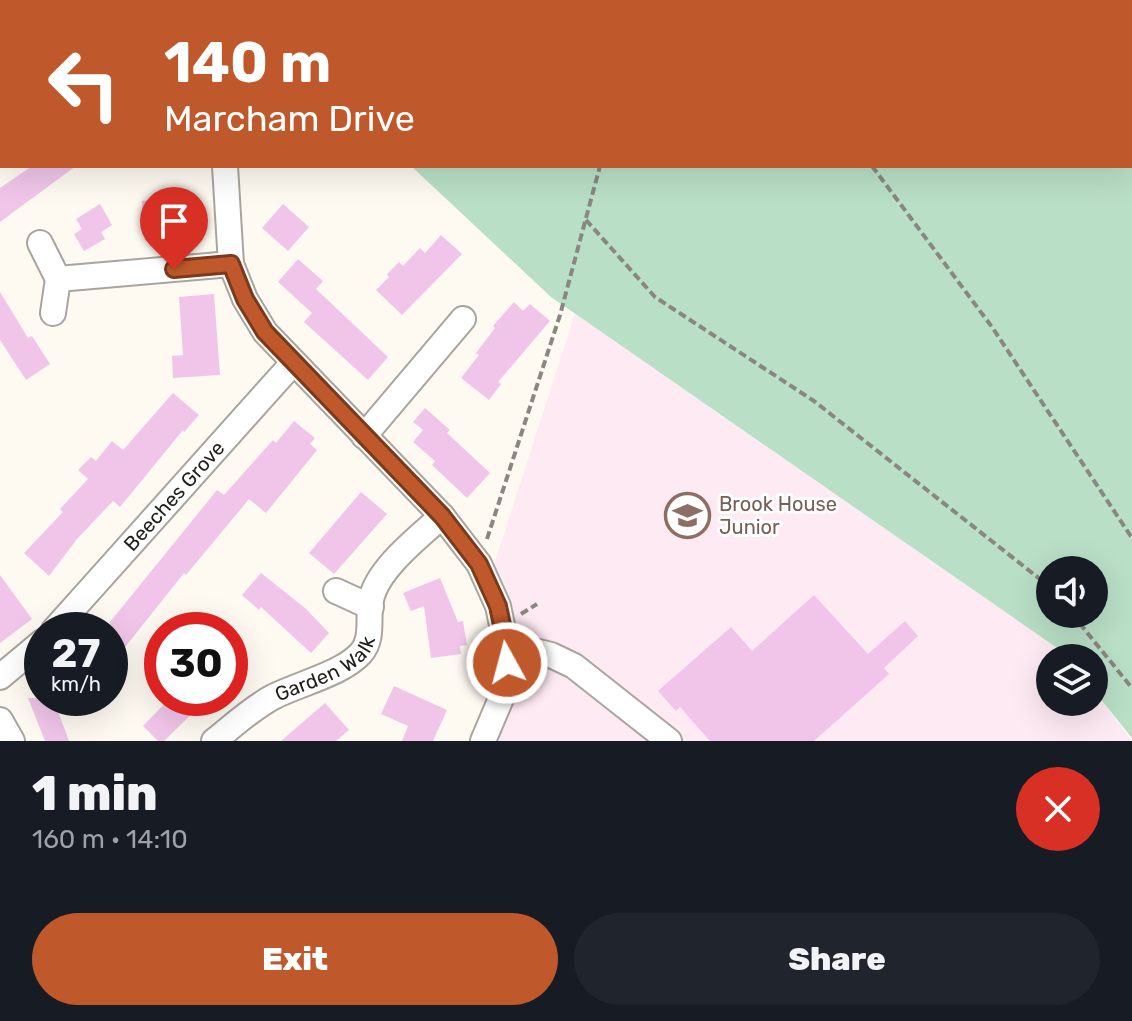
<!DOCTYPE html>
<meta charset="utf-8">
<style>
:root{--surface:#171b24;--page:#20242c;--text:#f1f3f6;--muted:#9ea1a6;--accent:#bf592b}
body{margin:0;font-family:Rubik,sans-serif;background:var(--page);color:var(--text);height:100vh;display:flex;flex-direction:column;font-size:30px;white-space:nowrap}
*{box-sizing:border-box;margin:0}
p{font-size:26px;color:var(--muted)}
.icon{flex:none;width:44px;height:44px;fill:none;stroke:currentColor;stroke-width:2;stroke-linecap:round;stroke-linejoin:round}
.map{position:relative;height:741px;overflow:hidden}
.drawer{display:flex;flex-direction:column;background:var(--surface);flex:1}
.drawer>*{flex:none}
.hud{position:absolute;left:0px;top:0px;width:1132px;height:168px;box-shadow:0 8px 32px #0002;background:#bf592b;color:#fff;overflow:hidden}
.fabs{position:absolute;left:1036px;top:556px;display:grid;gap:16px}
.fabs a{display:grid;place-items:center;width:72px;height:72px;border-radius:50%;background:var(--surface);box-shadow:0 8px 32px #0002;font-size:40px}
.speed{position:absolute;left:24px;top:612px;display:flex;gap:16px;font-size:40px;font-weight:700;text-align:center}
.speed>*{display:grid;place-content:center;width:104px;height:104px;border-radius:50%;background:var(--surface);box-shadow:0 8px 32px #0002;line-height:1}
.speed small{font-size:20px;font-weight:400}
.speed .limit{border:12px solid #d22;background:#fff;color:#111}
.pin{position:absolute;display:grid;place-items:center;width:68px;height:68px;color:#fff;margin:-82px -34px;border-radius:50% 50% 50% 0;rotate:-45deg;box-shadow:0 0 8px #0007}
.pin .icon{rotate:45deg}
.me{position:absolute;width:88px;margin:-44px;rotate:353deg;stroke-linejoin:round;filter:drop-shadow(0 0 6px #0008)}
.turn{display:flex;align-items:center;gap:28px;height:168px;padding:0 32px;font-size:36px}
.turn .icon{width:104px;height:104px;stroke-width:2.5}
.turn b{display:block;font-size:56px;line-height:68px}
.round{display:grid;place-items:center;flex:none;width:84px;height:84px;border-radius:42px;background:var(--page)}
.head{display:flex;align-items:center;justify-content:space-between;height:136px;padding:0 32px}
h1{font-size:48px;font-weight:800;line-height:60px}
.action{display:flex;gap:16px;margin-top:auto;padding:16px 32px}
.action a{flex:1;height:92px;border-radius:48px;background:var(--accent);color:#fff;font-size:32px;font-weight:800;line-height:92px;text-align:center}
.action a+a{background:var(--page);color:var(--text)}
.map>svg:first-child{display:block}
</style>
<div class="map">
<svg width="1132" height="741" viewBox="0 0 1132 741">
<rect width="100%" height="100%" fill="#fef9f1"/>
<path fill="#feeaf2" d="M575 314 1060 650 1067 658H1050V702H1094V691L1132 741H496L515 696 521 658 513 616 493 568Z"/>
<path fill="#b9dfc6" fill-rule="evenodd" d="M0 0H165L2 2 0 140Z
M193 0H1132V738L1094 691V658H1067L1060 650 551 297 411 166H1130V2ZM1050 570H1094V614H1050Z"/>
<path fill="#f0c5e9" d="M32 166H76L0 222V188Z
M196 195 200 232H144L142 201Z
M100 204 112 225 101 232 105 239 84 251 74 234 82 229 76 219Z
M283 204 309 227 288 251 262 228Z
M441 235 462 254 402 315 376 290 389 277 387 274 399 262 403 266 420 248 425 253Z
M298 259 323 281 316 289 388 357 368 380 304 322 312 313 278 282Z
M0 292 28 338 32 336 50 364 26 380 0 340Z
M214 294 220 375 173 378 172 356 183 355 179 297Z
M514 302 523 311 530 304 550 321 498 382 501 384 489 400 461 378 479 355 476 353 495 328 493 326Z
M173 393 199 415 184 432 183 430 120 507 113 501 77 539 49 576 24 553 63 512 60 509 88 479 78 470 91 457 96 461 112 441 123 450Z
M425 408 450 430 447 433 490 473 467 498 432 465 435 461 413 442 423 430 413 422Z
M294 421 315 438 310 444 317 450 266 513 249 499 186 575 184 573 110 666V622L217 490 224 495 273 440 276 443Z
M361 492 387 514 334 574 309 553Z
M261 573 305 608 329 633 311 653 261 607 259 610 242 595Z
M0 575 32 619 0 643Z
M440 578 458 622 463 621 467 645 460 646 461 654 431 658 424 606 411 611 403 593Z
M814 595 868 654 905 621 918 636 884 668 889 674 814 741H710L680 707 676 711 658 691 731 627 752 651Z
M394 686 447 710 433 741H402L408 726 381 714Z
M28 698H53L69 741H45Z
M170 698H208L164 741H158L143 726Z
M325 703 349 730 336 741H281Z"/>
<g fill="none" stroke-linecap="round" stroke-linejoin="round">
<defs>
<g id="minor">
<path d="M225 166 231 264 245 299 265 332 442 516 479 564 498 606 506 644 508 682 483 741"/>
<path d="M40 243 58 279 231 264"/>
<path d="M53 313 58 279"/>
<path d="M364 436 463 319"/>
<path d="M336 591 371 607"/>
<path id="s1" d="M54 630 293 363"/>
<path d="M506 644 551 655 574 666 669 741"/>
<path d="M0 677 42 642"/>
<path d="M0 720 12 741"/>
<path id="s2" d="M214 741C233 726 252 708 273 697 298 684 342 674 361 653 374 638 367 618 371 600 377 569 419 537 442 516"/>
</g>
</defs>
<use href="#minor" stroke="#a9a59e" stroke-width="28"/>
<path stroke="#8a8782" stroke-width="4" stroke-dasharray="8 4" stroke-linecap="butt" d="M175 0 177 2
M774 0V2
M1010 0 1013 2
M306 2 310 0
M663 2 664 0
M1130 101 1132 102
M872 166 992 327 1132 538
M586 220 655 297 814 401 1050 587
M487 539 560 315 600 166
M521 614 537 604
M1072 614 1132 688"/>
<use href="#minor" stroke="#fff" stroke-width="24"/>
</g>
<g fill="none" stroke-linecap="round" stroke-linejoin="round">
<defs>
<path id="route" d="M174 269 231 264 245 299 265 332 442 516 479 564 498 606 506 644 507 663"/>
</defs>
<use href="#route" stroke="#7c3a1c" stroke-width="20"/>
<use href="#route" stroke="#bf592b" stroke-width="14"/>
</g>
<defs>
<symbol id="school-ring" viewBox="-11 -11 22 22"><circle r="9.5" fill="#fff" stroke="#8d6e63" stroke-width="1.5"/><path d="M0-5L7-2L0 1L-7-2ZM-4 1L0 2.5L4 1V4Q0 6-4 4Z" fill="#8d6e63"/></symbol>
</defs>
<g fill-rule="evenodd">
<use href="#school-ring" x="662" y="490" width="51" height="51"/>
</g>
<g text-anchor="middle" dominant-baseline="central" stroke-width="6" stroke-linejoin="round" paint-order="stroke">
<g font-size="20" fill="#201f1c" stroke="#fff">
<text stroke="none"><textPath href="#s1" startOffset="180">Beeches Grove</textPath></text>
<text stroke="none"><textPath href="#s2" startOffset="134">Garden Walk</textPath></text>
</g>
<g font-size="20" fill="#785e54" stroke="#fff" text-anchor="start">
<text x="719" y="504">Brook House<tspan x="719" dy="23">Junior</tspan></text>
</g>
</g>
</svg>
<div class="fabs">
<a><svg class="icon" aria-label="sound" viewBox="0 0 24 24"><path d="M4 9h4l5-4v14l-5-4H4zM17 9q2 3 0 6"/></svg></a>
<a><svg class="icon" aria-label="layers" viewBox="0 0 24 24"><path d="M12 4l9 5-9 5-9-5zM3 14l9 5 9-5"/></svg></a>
</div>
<div class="speed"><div>27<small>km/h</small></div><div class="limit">30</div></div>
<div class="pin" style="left:174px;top:269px;background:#d93025"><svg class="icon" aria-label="arrive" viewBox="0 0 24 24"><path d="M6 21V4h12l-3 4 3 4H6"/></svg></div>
<svg class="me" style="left:507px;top:663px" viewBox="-20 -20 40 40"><circle r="17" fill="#bf592b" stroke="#fff" stroke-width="3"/><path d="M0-11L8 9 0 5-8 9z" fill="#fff"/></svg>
<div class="hud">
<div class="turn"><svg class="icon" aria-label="left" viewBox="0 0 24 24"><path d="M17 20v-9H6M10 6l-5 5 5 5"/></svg><div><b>140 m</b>Marcham Drive</div></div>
</div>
</div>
<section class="drawer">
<div class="head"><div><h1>1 min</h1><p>160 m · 14:10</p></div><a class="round" style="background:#d93025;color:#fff"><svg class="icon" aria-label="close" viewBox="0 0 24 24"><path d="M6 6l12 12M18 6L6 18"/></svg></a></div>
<div class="action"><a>Exit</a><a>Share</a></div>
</section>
